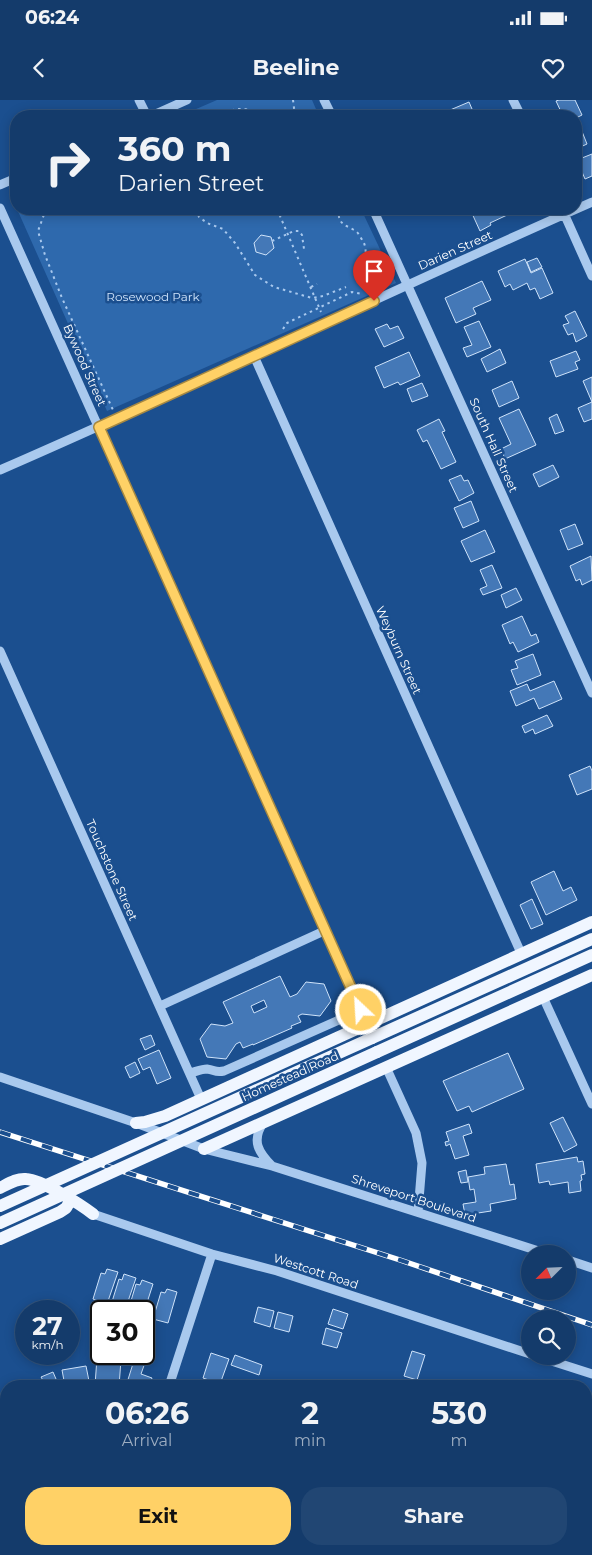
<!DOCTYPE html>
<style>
:root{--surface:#143b6b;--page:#214673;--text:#f1f3f6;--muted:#9dadc1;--line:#33557e;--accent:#ffd166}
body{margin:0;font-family:Montserrat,sans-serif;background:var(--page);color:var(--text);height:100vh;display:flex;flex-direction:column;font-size:19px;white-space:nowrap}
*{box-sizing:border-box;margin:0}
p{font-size:16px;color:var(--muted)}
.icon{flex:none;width:28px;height:28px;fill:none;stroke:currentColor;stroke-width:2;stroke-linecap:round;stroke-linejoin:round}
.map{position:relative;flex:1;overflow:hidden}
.drawer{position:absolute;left:0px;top:1280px;width:592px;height:175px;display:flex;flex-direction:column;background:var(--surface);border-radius:20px 20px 0 0;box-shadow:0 2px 12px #0003,0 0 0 1px var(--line)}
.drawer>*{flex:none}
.guide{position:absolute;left:10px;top:10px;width:572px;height:105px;border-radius:20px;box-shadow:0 2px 12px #0003,0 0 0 1px var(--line);background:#143b6b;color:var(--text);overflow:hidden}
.needle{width:32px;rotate:246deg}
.controls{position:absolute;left:521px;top:1145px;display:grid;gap:10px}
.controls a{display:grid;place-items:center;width:55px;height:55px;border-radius:50%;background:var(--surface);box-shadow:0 2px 12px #0003,0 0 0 1px var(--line);font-size:25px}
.speed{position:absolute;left:15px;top:1200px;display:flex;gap:10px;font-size:25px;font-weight:700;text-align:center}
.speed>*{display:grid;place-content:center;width:65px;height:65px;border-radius:50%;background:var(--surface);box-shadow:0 2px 12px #0003,0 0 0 1px var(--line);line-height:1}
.speed small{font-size:12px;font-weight:400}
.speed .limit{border:2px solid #111;border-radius:8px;background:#fff;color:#111}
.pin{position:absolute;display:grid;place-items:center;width:42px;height:42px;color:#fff;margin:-51px -21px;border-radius:50% 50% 50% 0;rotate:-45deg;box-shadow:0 0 5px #0007}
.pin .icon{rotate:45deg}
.me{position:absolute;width:55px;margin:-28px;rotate:335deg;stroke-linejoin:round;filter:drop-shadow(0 0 4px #0008)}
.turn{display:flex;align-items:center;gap:18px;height:105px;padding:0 25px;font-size:22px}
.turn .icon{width:65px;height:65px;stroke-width:2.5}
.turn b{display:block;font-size:35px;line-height:42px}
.eta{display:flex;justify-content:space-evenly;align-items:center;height:85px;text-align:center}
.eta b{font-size:30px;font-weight:700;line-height:35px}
.primary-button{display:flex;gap:10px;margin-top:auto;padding:10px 25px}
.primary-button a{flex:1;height:58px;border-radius:20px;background:var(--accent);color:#111;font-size:20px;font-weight:700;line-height:58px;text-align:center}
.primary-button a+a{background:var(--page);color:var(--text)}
.status{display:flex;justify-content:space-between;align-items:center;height:35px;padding:0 25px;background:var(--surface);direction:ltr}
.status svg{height:14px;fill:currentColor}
header{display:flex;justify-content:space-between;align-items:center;height:65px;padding:0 25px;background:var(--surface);font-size:22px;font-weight:700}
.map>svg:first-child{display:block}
</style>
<div class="status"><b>06:24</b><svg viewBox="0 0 49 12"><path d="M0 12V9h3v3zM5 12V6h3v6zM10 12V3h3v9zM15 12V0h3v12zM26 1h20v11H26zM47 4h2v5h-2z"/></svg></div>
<header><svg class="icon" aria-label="back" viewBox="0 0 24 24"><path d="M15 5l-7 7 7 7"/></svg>Beeline<svg class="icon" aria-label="heart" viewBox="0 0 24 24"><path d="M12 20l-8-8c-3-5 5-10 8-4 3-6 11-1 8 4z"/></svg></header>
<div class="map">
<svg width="592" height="1455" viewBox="0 0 592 1455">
<rect width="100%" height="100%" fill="#1b4f8f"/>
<path fill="#2e69ad" d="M217 0H312L319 16H180Z
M17 109H361L396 183 107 311Z"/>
<path fill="#4478b7" stroke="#cfe3fa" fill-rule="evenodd" d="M559 0H575L582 15 576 18V16H563L556 1Z
M469 2 475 16H445L443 13Z
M579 24 587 44 576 49V25Z
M592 54V76L585 79 577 60Z
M470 109H520L490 123 491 125 480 131Z
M261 135 271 137 274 148 266 155 256 152 254 143Z
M537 158 542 167 531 172 527 162Z
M525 159 531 173 542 168 553 193 540 199 535 188 530 190 527 183 513 190 510 184 505 187 498 171Z
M482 181 491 200 473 208 476 214 456 223 445 198Z
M575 211 587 236 576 242 573 233 568 235 563 225 569 223 565 216Z
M479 221 491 247 467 257 463 248 472 245 464 227Z
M387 224 390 229 398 226 404 238 384 247 375 229Z
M500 249 506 263 487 272 481 259Z
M576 251 580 260 575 262 578 269 556 277 550 261Z
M409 252 420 276 400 285 398 282 384 288 375 267Z
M592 277V319L584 322 578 308 592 302 583 281Z
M512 281 519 298 499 307 492 290Z
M422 283 428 296 412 302 407 289Z
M519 309 536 345 505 359 501 349 511 344 499 318Z
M557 314 564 331 555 334 549 318Z
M439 319 445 331 442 332 456 362 441 369 427 340 423 342 417 330Z
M553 365 559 377 539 387 533 374Z
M461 375 464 381 468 380 474 393 459 401 449 380Z
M471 401 479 421 463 428 454 408Z
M575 424 583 444 568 450 560 430Z
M485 430 495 452 471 462 461 441Z
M591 456 592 480 582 485 580 479 576 481 570 466Z
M492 465 502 488 483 495 480 489 487 486 480 470Z
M516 488 522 500 506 508 501 495Z
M522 516 531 536 536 534 539 542 518 552 513 542 510 544 502 525Z
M533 554 541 575 517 585 511 570 518 568 515 561Z
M554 581 562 599 539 609 534 598 516 606 510 591 527 584 530 591Z
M547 615 553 626 535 634 533 629 525 633 522 626Z
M590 666 592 671V689L577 695 569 675Z
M554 771 563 791 571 787 577 800 546 815 531 782Z
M532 799 543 824 531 829 520 805Z
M280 876 290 897 297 894 306 882 324 884 331 901 320 916 302 914 298 916 301 922 291 926 292 928 253 945V944L243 948 240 942 236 944 226 959 207 957 200 939 211 924 225 926 233 923 223 902ZM264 900 267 907 254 913 251 906Z
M151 935 155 945 145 950 140 939Z
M159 950 171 978 157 984 150 967 143 970 138 959Z
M508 953 524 989 472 1012 469 1006 457 1011 443 981Z
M135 962 140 973 130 978 125 967Z
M563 1017 577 1045 564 1052 550 1023Z
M469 1024 472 1033 463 1036 469 1055 455 1059 450 1044 446 1046 445 1042 449 1041 446 1032Z
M577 1057 578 1062 583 1061 585 1074 581 1075 582 1080 580 1081 581 1091 569 1093 568 1082 550 1085 549 1081 539 1083 536 1064Z
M506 1064 510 1085 514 1084 516 1099 490 1104 491 1111 465 1115 463 1104 476 1102 474 1089 470 1090 468 1077 485 1074 484 1067Z
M466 1070 468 1082 461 1083 458 1072Z
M107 1169 118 1172 107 1204 93 1199 101 1173 105 1174Z
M124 1174 136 1178 125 1210 111 1205 119 1179 122 1180Z
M142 1180 153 1184 144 1212 128 1211 136 1184 140 1185Z
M167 1189 177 1192 168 1223 153 1219 161 1192 165 1193Z
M258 1207 274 1211 270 1227 254 1222Z
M333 1209 348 1214 343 1229 328 1224Z
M278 1212 293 1216 289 1232 274 1228Z
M326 1228 342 1233 337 1248 322 1244Z
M412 1251 425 1255 417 1280 404 1276Z
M211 1253 229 1259 220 1284 203 1278Z
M136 1254 147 1257 141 1274 152 1278 149 1286H126Z
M235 1255 262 1265 259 1275 231 1265Z
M97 1258 121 1260 119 1286 95 1285Z
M86 1266 90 1286H65L62 1270Z
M53 1272 59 1286H33L44 1282 41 1277Z
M376 1449H399L396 1455H374Z
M414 1449H433L431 1455H412Z"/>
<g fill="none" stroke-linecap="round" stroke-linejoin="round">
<path stroke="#a9c9ee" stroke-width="2" stroke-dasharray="2.5 4" stroke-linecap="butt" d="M293 0 295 16
M220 16C237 6 247 7 264 16
M299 16 303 14 310 16
M12 90 16 96
M46 109 38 131 45 155 62 198 113 310
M196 109 199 117 207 123 223 129 235 143 255 175 274 187 312 198 323 196 346 187
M277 109 321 212
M340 109C335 125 348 125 357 132 359 134 362 140 364 143 367 151 365 158 366 167L378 175 385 183
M272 141 294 131H299L302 135 304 149
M311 187 317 184
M283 229 287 223 352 192 362 194"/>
<path stroke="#a9c9ee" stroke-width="9" d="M139 0 147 16
M324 0 332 16
M513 0 521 16
M151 16 187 0
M0 85 16 78
M0 108 367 925
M373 109 592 593
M562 109 592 176
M254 256 521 853
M0 370C198 284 394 189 592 102
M0 551 201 999
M543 897 592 1004
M160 906 324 831
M386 967 416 1033 422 1063 418 1112
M190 973C195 972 201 969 207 969 215 970 215 973 224 971L339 920 347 903 355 897
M0 977 136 1023 204 1049 272 1066 548 1154
M263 1023C251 1041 259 1053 272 1066
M93 1114 212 1154 277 1171 530 1254
M568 1160 592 1168
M536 1256 592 1274
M169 1286 212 1154
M0 1350 6 1348
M586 1376 592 1358
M545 1449 564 1455"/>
<path stroke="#f0f6ff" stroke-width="12" d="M372 938 592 839
M377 952 592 855
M136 1023 145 1022 165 1016 592 822
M204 1049 592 875
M0 1088C8 1084 17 1078 26 1079 42 1080 80 1104 93 1114
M0 1139 60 1112 66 1108 69 1103 68 1097"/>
<defs>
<path id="rail" d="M0 1032 400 1160 592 1225"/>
</defs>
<use href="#rail" stroke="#fff" stroke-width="5.5"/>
<use href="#rail" stroke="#1b4f8f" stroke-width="4" stroke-dasharray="11" stroke-linecap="butt"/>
<path stroke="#f0f6ff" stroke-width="12" d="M0 1106 372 938
M0 1123 377 952"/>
</g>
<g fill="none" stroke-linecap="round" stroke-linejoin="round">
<defs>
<path id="route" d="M361 910 99 327 374 201"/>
</defs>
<use href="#route" stroke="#a68842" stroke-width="12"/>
<use href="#route" stroke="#ffd166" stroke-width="9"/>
</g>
<g text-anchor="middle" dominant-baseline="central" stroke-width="5" stroke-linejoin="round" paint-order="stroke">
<g font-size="12" fill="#fff" stroke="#1b4f8f">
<text transform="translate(455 150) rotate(-24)">Darien Street</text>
<text transform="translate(85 265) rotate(66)">Bywood Street</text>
<text transform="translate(494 345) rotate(66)">South Hall Street</text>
<text transform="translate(399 550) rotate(66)">Weyburn Street</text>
<text transform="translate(112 770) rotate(66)">Touchstone Street</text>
<text transform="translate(290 976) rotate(-24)">Homestead Road</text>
<text transform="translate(414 1098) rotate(18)">Shreveport Boulevard</text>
<text transform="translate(316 1171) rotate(18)">Westcott Road</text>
</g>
<g font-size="12" fill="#cfe3fa" stroke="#1b4f8f">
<text x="153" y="196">Rosewood Park</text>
</g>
</g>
</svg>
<div class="controls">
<a><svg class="needle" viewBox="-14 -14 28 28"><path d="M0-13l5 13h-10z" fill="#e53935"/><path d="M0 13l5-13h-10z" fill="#9dadc1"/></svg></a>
<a><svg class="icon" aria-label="search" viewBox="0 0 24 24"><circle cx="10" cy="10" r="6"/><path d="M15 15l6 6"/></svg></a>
</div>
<div class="speed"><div>27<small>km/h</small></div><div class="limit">30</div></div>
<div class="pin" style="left:374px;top:201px;background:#d93025"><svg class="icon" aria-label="arrive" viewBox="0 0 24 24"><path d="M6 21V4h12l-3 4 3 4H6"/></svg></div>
<svg class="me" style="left:361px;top:910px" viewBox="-20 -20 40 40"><circle r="17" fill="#ffd166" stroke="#fff" stroke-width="3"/><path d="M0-11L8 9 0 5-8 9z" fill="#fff"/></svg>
<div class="guide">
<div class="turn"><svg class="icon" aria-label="right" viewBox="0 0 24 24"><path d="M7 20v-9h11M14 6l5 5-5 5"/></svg><div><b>360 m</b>Darien Street</div></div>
</div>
<section class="drawer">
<div class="eta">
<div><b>06:26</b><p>Arrival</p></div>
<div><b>2</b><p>min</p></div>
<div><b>530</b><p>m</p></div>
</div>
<div class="primary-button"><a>Exit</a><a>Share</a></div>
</section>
</div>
